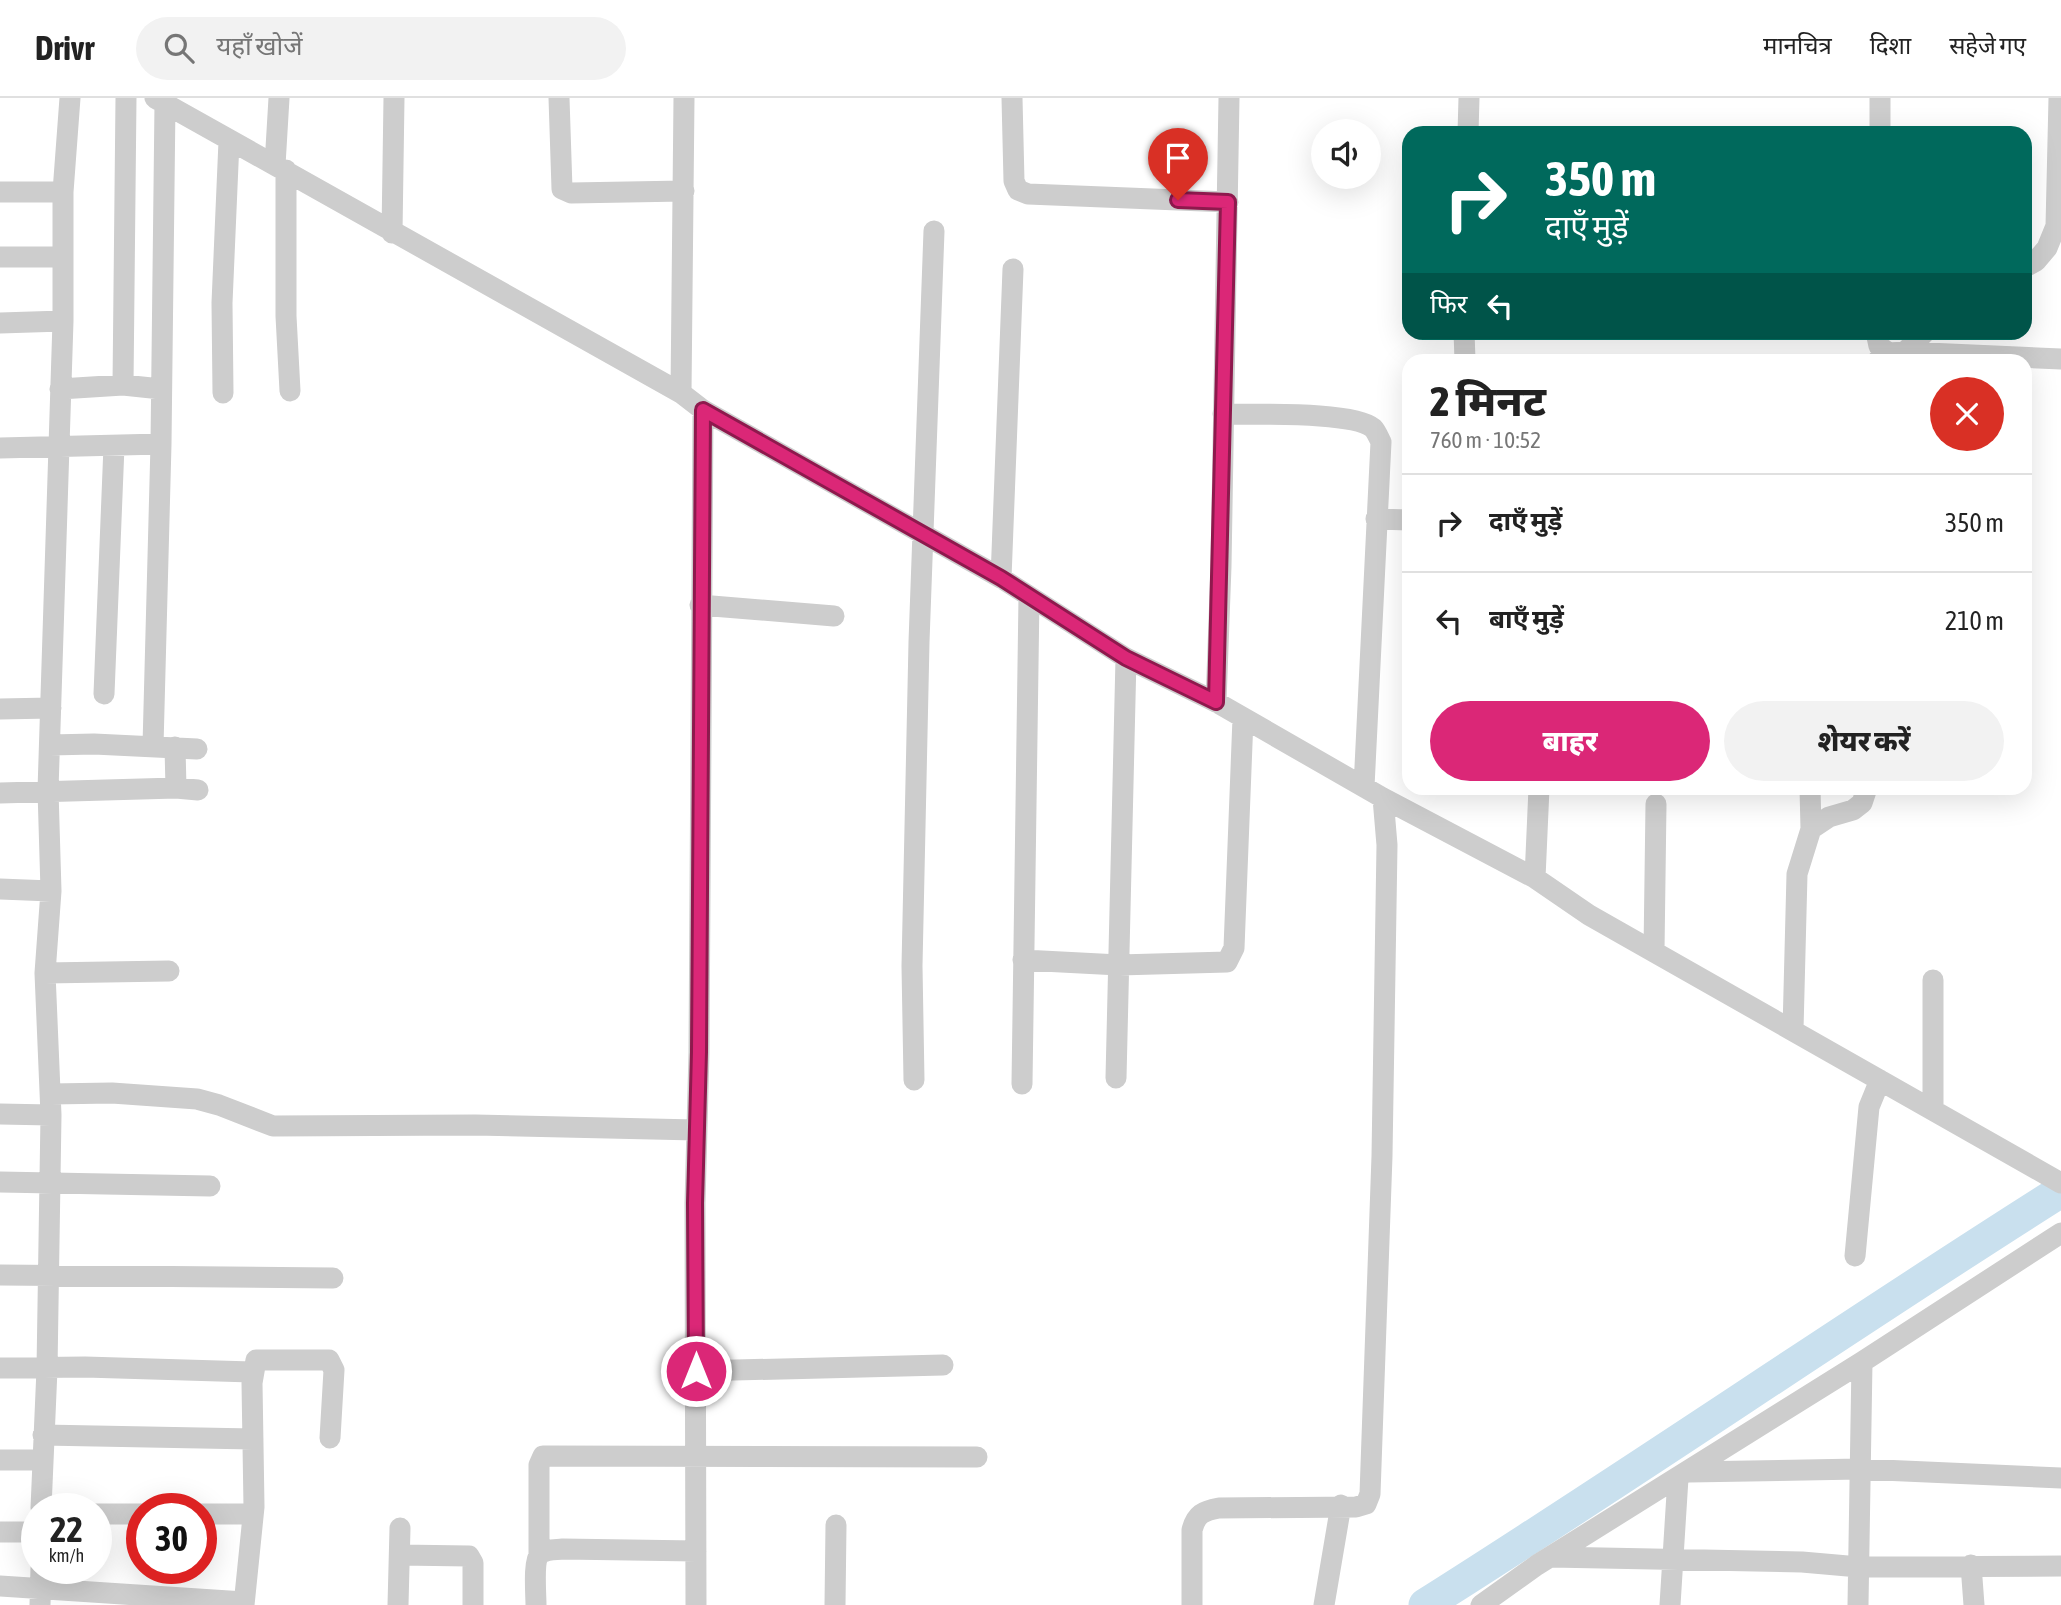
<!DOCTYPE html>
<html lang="hi">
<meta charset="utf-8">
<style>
:root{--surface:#fff;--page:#f2f2f2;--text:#222;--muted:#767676;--line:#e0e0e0;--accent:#db2777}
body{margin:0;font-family:"Asap Condensed","Noto Sans Devanagari",sans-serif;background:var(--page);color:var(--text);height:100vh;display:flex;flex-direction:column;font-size:26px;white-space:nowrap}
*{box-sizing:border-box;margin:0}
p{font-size:23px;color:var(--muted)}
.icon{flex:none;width:38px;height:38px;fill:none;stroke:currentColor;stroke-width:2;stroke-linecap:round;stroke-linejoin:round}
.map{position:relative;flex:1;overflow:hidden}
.panel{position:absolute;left:1402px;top:256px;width:630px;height:441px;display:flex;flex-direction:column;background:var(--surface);border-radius:21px;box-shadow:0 7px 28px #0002}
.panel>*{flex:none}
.guide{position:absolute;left:1402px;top:28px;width:630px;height:214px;border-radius:21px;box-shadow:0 7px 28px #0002;background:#00695c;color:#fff;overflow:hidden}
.buttons{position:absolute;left:1311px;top:21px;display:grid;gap:14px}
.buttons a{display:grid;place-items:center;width:70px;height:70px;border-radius:50%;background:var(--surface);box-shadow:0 7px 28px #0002;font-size:35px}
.speed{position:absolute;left:21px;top:1395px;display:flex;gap:14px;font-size:35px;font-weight:700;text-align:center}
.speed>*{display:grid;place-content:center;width:91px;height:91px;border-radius:50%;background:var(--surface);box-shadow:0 7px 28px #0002;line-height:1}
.speed small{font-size:18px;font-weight:400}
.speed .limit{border:10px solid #d22;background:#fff;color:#111}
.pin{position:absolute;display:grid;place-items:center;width:60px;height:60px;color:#fff;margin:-72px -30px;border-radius:50% 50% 50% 0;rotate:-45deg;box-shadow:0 0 7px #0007}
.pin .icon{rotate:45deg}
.me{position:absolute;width:77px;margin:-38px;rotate:0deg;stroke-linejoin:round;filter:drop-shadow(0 0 5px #0008)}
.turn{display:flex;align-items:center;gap:24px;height:147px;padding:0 28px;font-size:32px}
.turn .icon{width:91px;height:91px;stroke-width:2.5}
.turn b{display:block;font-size:49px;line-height:60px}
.then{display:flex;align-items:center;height:66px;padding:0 28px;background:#0003;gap:14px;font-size:26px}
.round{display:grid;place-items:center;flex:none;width:74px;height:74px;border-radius:37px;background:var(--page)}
.overview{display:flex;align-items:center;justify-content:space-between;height:119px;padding:0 28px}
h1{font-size:42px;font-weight:800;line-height:52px}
.primary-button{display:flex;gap:14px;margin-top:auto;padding:14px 28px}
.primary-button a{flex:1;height:80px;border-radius:42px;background:var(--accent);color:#fff;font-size:28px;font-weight:800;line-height:80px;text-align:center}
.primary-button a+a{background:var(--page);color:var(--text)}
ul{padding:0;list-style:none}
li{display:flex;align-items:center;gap:21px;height:98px;padding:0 28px;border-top:2px solid var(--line)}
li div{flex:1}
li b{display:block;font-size:26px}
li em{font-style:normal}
header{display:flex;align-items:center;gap:42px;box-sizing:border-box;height:98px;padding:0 35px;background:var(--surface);border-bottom:2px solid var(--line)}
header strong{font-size:33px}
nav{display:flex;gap:38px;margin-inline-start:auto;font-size:24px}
.search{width:490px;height:63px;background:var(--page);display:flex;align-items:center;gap:18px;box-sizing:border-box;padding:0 24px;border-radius:38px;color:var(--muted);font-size:26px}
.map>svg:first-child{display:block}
</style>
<header>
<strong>Drivr</strong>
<div class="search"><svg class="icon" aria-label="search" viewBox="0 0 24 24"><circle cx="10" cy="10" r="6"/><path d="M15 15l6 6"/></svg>यहाँ खोजें</div>
<nav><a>मानचित्र</a><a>दिशा</a><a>सहेजे गए</a></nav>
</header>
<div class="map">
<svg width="2061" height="1507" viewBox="0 0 2061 1507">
<rect width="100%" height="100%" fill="#fff"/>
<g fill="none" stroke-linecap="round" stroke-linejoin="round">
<path stroke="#c9e0ee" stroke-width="33" d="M1425 1507C1639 1372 1847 1228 2061 1093"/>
<path stroke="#cdcdcd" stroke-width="21" d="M155 0 681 295 703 312 1001 480 1126 560 1216 604 1383 700 1535 780 1589 817 2061 1085
M559 0 562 91 571 95 684 93
M1012 0 1014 83 1018 92 1028 96 1228 104
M1468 35 1469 0
M1880 35V0
M275 67 279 0
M286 72V218L290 293
M0 94H63
M392 135 394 0
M0 159H63
M2025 169 2036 163 2047 150 2056 128 2059 0
M0 225 63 223
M1464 234 1465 262
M1876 234 1879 248 1889 255
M1905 254 1925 234
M1878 262 1889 255 1905 254 2061 261
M123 287 126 0
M60 291 123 287 161 291
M223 295 222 205 229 43
M681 295 684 0
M1223 316C1253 317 1353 313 1373 330 1376 333 1379 340 1381 344L1364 689
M0 350 161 346
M1376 421 1409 422
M1001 480 1013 171
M700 507 834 518
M104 596 114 348
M1216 604 1221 468 1229 0
M0 611 51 610
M50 647 94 646 197 651
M153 648 161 346 165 5
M175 649 176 690
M0 695 176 690 198 692
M1811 731 1829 719 1853 712 1862 705 1867 690
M1535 780 1539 690
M0 791 51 793
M1654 853 1656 706
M1023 862 1119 867 1227 864 1234 850 1243 620
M45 875 169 873
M1933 882V1012
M1793 932 1797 776 1811 731 1810 690
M1116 980 1126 560
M914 982 912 868 919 544 934 133
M1022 986 1029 498
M51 996 112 995 197 1001 219 1007 273 1028 475 1027 696 1032
M0 1016 51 1017
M0 1084 210 1088
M1855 1158 1869 1009 1880 982
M0 1177 333 1180
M0 1270 85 1269 252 1274
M696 1273 943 1267
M43 1337 253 1341
M0 1362H41
M1689 1374 1859 1371 2061 1380
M41 1410 47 1271 51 1017 45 875 51 793 48 692 63 223V94L70 0
M96 1416H142
M201 1416H253
M0 1434H37
M539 1456V1367L543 1358 977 1359
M400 1457 469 1458 473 1465V1507
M1551 1459 1802 1464 1859 1469 2061 1468
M1971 1467 1974 1507
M0 1488 244 1504
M40 1507 41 1470
M244 1507 254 1409 252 1285 256 1262H329L334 1272 330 1340
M398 1507 400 1430
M536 1507C536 1496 533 1463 540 1456 546 1451 556 1452 563 1451L696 1453
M696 1507 695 1105 699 954 703 312
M835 1507 836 1427
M1192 1507V1432C1196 1416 1203 1413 1219 1410L1356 1409 1366 1406 1370 1396 1382 1058 1387 747 1383 700
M1324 1507 1341 1407
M1481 1507 1537 1467 1862 1264 2061 1135
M1670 1507 1678 1380
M1858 1507 1862 1264"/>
</g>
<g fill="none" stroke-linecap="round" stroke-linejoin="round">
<defs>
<path id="route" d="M696 1273 695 1105 699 954 703 312 1001 480 1126 560 1216 604 1228 104 1178 102"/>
</defs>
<use href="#route" stroke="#8e194d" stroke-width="18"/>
<use href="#route" stroke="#db2777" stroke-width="12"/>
</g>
</svg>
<div class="buttons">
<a><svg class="icon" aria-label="sound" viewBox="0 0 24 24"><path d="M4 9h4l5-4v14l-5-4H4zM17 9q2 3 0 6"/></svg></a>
</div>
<div class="speed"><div>22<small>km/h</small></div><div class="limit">30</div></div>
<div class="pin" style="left:1178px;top:102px;background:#d93025"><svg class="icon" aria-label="arrive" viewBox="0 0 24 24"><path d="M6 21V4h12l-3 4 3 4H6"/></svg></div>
<svg class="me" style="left:696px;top:1273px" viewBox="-20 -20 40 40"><circle r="17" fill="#db2777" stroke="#fff" stroke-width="3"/><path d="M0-11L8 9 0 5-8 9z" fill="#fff"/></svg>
<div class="guide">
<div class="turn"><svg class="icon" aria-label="right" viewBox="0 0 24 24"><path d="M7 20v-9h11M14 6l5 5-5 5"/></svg><div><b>350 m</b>दाएँ मुड़ें</div></div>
<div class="then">फिर<svg class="icon" aria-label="left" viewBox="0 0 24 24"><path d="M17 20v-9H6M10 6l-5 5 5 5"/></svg></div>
</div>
<section class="panel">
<div class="overview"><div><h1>2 मिनट</h1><p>760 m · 10:52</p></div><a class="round" style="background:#d93025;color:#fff"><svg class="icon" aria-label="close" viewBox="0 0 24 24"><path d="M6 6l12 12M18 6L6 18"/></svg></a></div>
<ul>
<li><svg class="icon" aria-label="right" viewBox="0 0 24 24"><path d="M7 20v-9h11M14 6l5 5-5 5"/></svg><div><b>दाएँ मुड़ें</b></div><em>350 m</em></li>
<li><svg class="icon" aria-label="left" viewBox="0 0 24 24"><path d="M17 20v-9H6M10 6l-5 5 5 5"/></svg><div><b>बाएँ मुड़ें</b></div><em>210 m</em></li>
</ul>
<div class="primary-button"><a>बाहर</a><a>शेयर करें</a></div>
</section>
</div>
